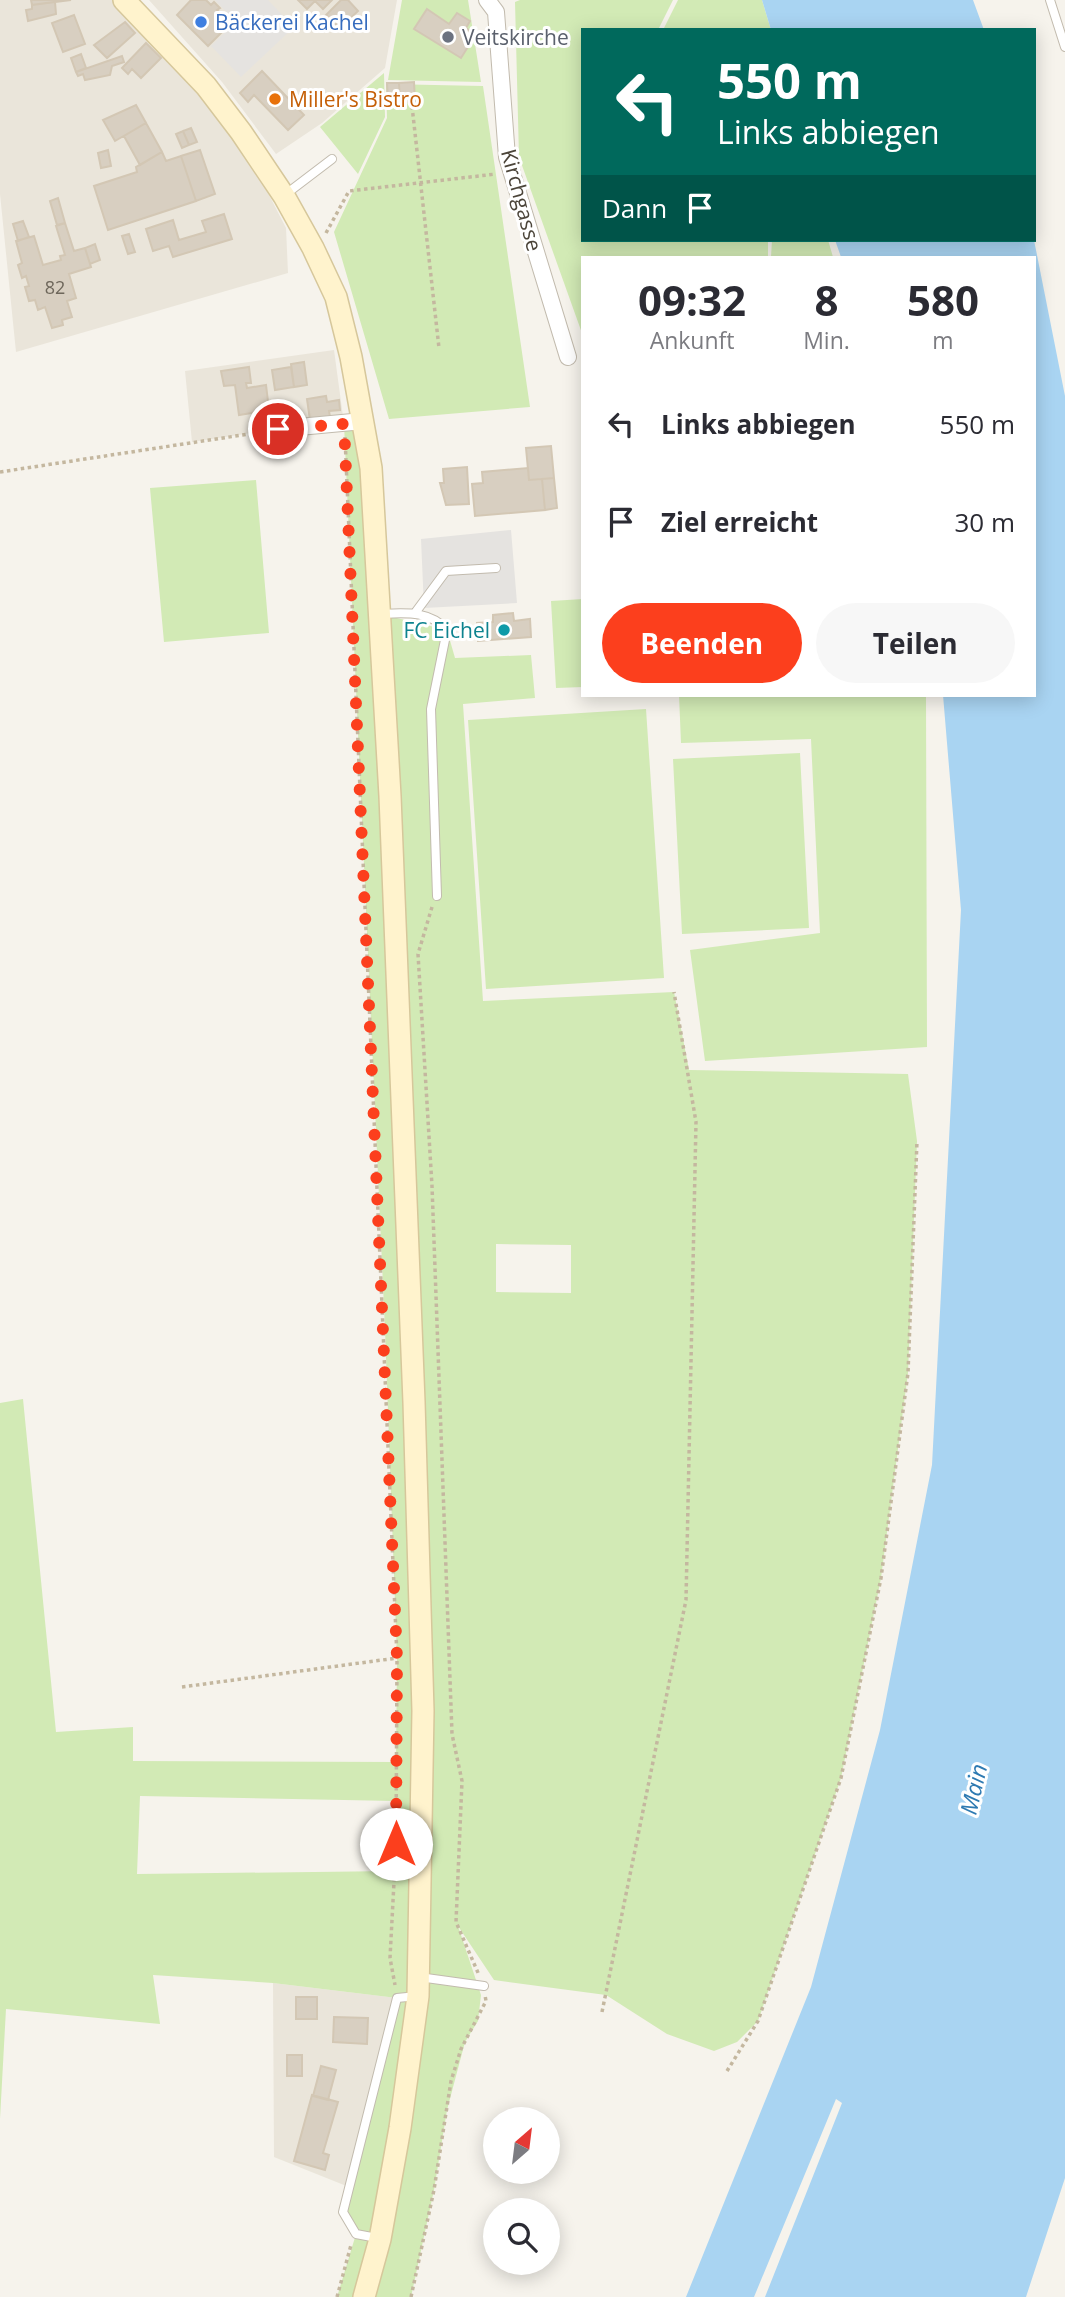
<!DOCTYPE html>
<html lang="de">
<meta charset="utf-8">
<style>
:root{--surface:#fff;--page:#f7f7f7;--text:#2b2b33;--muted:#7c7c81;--accent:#fc3f1d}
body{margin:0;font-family:"Open Sans",sans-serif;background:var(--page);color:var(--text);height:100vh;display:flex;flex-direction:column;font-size:26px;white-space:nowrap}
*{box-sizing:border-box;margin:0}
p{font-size:23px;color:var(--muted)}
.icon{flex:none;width:38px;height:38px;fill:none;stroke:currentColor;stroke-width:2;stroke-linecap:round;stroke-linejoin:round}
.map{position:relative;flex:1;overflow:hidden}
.panel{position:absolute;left:581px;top:256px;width:455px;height:441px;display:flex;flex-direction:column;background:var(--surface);border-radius:0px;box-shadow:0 4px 18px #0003}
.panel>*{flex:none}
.guide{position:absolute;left:581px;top:28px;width:455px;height:214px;border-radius:0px;box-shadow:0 4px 18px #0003;background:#00695c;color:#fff;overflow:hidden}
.needle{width:46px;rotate:28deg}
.fabs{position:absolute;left:483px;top:2107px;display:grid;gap:14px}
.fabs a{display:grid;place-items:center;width:77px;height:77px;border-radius:50%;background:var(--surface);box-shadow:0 4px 18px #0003;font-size:35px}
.pin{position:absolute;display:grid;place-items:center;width:60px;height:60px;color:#fff;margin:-30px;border:4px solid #fff;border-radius:50%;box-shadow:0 2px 7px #0007}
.me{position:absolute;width:77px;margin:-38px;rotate:0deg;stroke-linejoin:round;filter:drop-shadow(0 0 5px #0008)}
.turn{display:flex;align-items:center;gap:24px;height:147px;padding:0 21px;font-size:32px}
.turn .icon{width:91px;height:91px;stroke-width:2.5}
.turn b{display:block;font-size:49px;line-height:60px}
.then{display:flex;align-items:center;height:66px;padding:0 21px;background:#0003;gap:14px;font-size:26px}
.eta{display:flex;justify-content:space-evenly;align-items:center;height:119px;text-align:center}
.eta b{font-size:42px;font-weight:700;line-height:49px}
.button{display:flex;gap:14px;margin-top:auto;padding:14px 21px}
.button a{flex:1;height:80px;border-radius:42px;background:var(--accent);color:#fff;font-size:28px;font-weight:700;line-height:80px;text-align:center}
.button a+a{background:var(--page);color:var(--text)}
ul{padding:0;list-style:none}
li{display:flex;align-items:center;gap:21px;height:98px;padding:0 21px}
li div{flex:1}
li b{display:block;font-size:26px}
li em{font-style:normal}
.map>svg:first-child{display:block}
</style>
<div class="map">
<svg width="1065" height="2297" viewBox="0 0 1065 2297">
<rect width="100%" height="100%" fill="#f6f3ec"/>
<path fill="#eae5da" d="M0 0H115L223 123 268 193 286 228 288 273 16 352 0 194Z
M149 0H397L385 68 322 123 276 154 222 82Z
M334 350 344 424 278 429 192 442 185 371Z
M273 1983 397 1998 349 2187 274 2157Z"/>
<path fill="#d2eab5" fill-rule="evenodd" d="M402 0H468L481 82 388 80Z
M520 0H673L658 30H583V240H768V257H583V336L519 157 515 2Z
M678 0H762L771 30H663Z
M384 73 385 117 358 174 320 127Z
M386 84 483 86 530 407 389 419 334 232 387 118Z
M772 240H828L833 257H771Z
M363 421 380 614 447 630 455 658 531 655 535 698 463 704 483 1001 674 992 689 1070 908 1074 917 1141 908 1373 881 1578 841 1778 758 2021 737 2042 714 2051 667 2034 606 1995 494 1980 458 1926 481 1995 478 2021 465 2042 447 2110 434 2190 411 2297H337L356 2234 343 2212 397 1998 273 1983 153 1975 160 2024 6 2009 0 2119V1403L23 1399 56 1732 133 1727V1761L396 1762 397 1658 385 1330 344 424ZM496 1244 571 1245V1293L496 1292ZM140 1796 395 1801 394 1871 137 1874Z
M256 480 269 633 164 642 150 488Z
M583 599V687L556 688 551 601Z
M679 695H926L927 1047 705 1061 690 950 820 933 811 739 681 743Z
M646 709 664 978 486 989 468 720Z
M800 753 809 928 682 934 673 759Z"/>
<path fill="#e5e3e0" d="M215 0H268L294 27 241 77 211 46 236 22Z
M511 530 517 603 424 608 421 539Z"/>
<path fill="#a9d4f2" d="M762 0H973L984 30H771Z
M835 240H1034L1065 396V2178L1026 2297H765L842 2103 836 2099 754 2297H686L811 1987 880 1730 932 1465 961 910 943 695H1034V257H841Z"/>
<path fill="#d8cfc1" stroke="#d3c7b4" stroke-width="2" d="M31 0H71L32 5Z
M191 0H206L211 5 214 2 220 8 217 10 231 23 208 46 177 15Z
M298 0H332L323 9 315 1 307 9Z
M341 0H348L358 11 339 29 326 15Z
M55 2 56 14 28 21 26 10 32 9V5Z
M427 9 449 24 457 13 470 21 466 28 473 33 468 41 471 42 461 58 414 29Z
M74 15 85 44 63 52 52 23Z
M125 22 135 33 107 58 94 45Z
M146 43 161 58 141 78 132 69 128 74 122 68Z
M81 54 86 68 76 72 71 58Z
M122 56 124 62 112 66 110 75 85 80 83 74 78 76 76 72Z
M262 71 304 115 288 130 254 95 248 102 240 93Z
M414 82 415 102H400L399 83Z
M387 83H399L400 102 388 103Z
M136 105 146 123 115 141 103 120Z
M146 123 162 152 140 165 124 136Z
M191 128 197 142 189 145 183 131Z
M183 131 189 145 182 148 176 134Z
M108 150 111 166 101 168 98 153Z
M200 150 215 194 196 201 181 156Z
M162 152 166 161 181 156 196 201 108 230 94 186 137 172 136 167Z
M58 198 65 223 57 225 50 201Z
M224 214 232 239 173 257 169 246 153 251 146 229 173 220 179 240 206 232 202 221Z
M23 221 29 237 18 241 13 224Z
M65 223 74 251 85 248 91 267 69 274 76 298 67 301 72 317 62 320 63 325 52 328 45 307 38 310 35 300 29 301 25 287 29 286 26 276 22 278 18 265 22 263 16 241 34 236 43 265 61 260 60 256 65 255 56 226Z
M129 234 135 252 128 254 122 236Z
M95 244 100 260 90 264 85 248Z
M304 362 307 385 294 387 291 364Z
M249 367 251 383H246L247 388 266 385 269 410 239 415 235 385 224 386 221 371Z
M291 367 294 387 275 390 272 370Z
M326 396 327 402 339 400 340 410 329 411 330 417 310 420 307 399Z
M551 446 554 478 529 480 526 448Z
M467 467 469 504 446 505 440 483H444L443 469Z
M528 468 529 480 542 479 545 510 475 516 472 484 483 483 482 472Z
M554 478 557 508 545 510 542 479Z
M513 613 514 621 530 619 531 637 478 641 477 623 493 622V615Z
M296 1997H317V2019H296Z
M334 2017 368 2018 367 2044 333 2042Z
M287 2055H302V2076H287Z
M321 2066 336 2070 328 2100 313 2096Z
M312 2095 338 2102 323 2153 329 2155 325 2170 294 2161Z"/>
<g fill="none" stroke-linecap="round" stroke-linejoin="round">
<defs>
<path id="service" d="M1050 0 1065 47
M286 194 332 159
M415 613 446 571 496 568
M380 614C405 613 429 610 447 630L431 709 437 896
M419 1977 484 1986
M377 2238 356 2234 343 2212 397 1998 417 1996"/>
<path id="minor" d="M487 0 496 12 507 157 568 357
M278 429 363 421"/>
<path id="secondary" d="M124 0 206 86 241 132 284 196 313 248 336 297 351 357 371 468 390 796 414 1402 423 1711 418 1996 400 2128 380 2239 364 2297"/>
</defs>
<use href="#service" stroke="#c2bbae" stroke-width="10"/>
<use href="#minor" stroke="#c2bbae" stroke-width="18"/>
<use href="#secondary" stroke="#d6c79b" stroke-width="24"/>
<path stroke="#c4b79f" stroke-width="3.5" stroke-dasharray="3.5 3.5" stroke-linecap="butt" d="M412 106 439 348
M326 233 349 191 496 174
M345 437 397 1658 396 1844 390 1958 395 1985
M0 472 262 432
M432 907 418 954 432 1186 452 1734 462 1781 456 1922 479 1975
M182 1687 397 1658
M602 2012 686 1600 696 1122 674 992
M727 2071 758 2021 841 1778 881 1578 908 1373 917 1141
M337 2297 351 2245
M411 2297 434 2190 451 2081 461 2049 486 2001 485 1995"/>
<use href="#service" stroke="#fff" stroke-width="8"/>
<use href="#minor" stroke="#fff" stroke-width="16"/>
<use href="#secondary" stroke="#fff3cd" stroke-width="21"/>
</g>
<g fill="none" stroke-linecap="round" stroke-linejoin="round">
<path stroke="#fc3f1d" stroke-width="12" stroke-dasharray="0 21.6" d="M278 429 344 424 397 1658 396 1844"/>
</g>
<circle fill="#3f7fe0" stroke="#fff" stroke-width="2.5" cx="201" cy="22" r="7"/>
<circle fill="#6b7280" stroke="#fff" stroke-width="2.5" cx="448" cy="37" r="7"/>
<circle fill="#e8710a" stroke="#fff" stroke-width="2.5" cx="275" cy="99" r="7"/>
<circle fill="#0f9aa8" stroke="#fff" stroke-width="2.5" cx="504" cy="630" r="7"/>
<g text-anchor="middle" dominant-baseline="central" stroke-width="6" stroke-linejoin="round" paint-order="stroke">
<g font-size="18" fill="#6e675b">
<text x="55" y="287">82</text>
</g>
<g font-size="21" fill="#366cbe" stroke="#fff" text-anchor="start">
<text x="215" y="22">Bäckerei Kachel</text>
</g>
<g font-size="21" fill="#5b616d" stroke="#fff" text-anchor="start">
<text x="462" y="37">Veitskirche</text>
</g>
<g font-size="21" fill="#c56008" stroke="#fff" text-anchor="start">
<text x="289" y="99">Miller's Bistro</text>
</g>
<g font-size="21" fill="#4b4439" stroke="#fff">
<text transform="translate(522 200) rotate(75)">Kirchgasse</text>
</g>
<g font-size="21" fill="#0d838f" stroke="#fff" text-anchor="end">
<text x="490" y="630">FC Eichel</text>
</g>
<g font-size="23" font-style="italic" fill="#2e7ab2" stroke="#fff">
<text transform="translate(973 1789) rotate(-77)">Main</text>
</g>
</g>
</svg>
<div class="fabs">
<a><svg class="needle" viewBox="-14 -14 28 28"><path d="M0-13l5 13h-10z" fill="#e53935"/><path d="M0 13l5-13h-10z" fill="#7c7c81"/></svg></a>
<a><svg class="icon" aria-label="search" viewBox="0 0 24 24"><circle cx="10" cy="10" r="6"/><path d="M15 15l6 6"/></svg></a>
</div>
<div class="pin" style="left:278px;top:429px;background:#d93025"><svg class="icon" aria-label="arrive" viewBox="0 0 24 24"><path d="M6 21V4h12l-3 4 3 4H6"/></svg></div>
<svg class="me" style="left:396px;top:1844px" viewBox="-20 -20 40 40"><circle r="19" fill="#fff"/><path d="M0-13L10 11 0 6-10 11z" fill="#fc3f1d"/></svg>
<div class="guide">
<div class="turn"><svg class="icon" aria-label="left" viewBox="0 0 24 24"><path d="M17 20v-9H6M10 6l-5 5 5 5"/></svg><div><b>550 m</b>Links abbiegen</div></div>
<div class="then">Dann<svg class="icon" aria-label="arrive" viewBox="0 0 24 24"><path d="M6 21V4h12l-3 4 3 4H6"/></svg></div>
</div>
<section class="panel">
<div class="eta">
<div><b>09:32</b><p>Ankunft</p></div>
<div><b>8</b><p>Min.</p></div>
<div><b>580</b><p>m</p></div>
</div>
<ul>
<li><svg class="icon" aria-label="left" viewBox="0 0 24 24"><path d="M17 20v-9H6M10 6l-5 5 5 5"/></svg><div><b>Links abbiegen</b></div><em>550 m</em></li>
<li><svg class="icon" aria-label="arrive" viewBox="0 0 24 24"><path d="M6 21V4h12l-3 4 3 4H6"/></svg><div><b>Ziel erreicht</b></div><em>30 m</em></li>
</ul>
<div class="button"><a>Beenden</a><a>Teilen</a></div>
</section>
</div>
